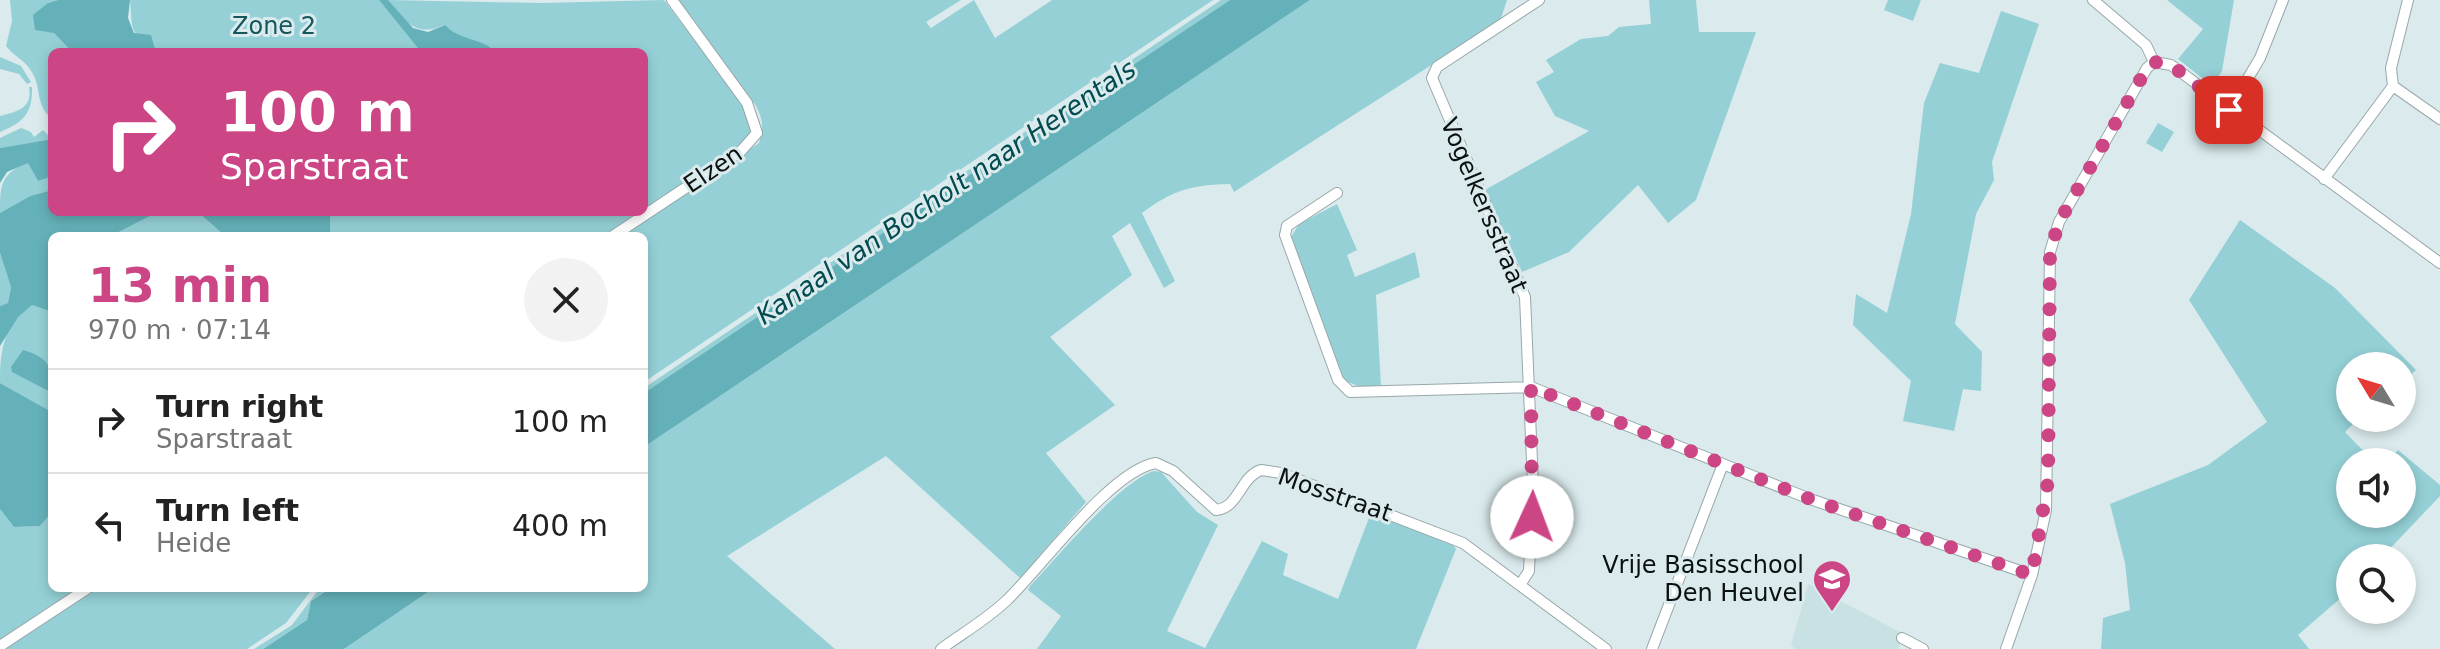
<!DOCTYPE html>
<meta charset="utf-8">
<style>
:root{--surface:#fff;--page:#f2f2f2;--text:#222;--muted:#767676;--line:#e0e0e0;--accent:#cc4686}
body{margin:0;font-family:"DejaVu Sans",sans-serif;background:var(--page);color:var(--text);height:100vh;display:flex;flex-direction:column;font-size:30px;white-space:nowrap}
*{box-sizing:border-box;margin:0}
p{font-size:26px;color:var(--muted)}
.icon{flex:none;width:44px;height:44px;fill:none;stroke:currentColor;stroke-width:2;stroke-linecap:round;stroke-linejoin:round}
.map{position:relative;flex:1;overflow:hidden}
.panel{position:absolute;left:48px;top:232px;width:600px;height:360px;display:flex;flex-direction:column;background:var(--surface);border-radius:12px;box-shadow:0 4px 12px #0003}
.panel>*{flex:none}
.banner{position:absolute;left:48px;top:48px;width:600px;height:168px;border-radius:12px;box-shadow:0 4px 12px #0003;background:#cc4686;color:#fff;overflow:hidden}
.needle{width:52px;rotate:308deg}
.tools{position:absolute;left:2336px;top:352px;display:grid;gap:16px}
.tools a{display:grid;place-items:center;width:80px;height:80px;border-radius:50%;background:var(--surface);box-shadow:0 4px 12px #0003;font-size:40px}
.pin{position:absolute;display:grid;place-items:center;width:68px;height:68px;color:#fff;margin:-34px;border-radius:16px;box-shadow:0 4px 12px #0006}
.me{position:absolute;width:88px;margin:-44px;rotate:2deg;stroke-linejoin:round;filter:drop-shadow(0 0 6px #0008)}
.turn{display:flex;align-items:center;gap:28px;height:168px;padding:0 40px;font-size:36px}
.turn .icon{width:104px;height:104px;stroke-width:2.5}
.turn b{display:block;font-size:56px;line-height:68px}
.round{display:grid;place-items:center;flex:none;width:84px;height:84px;border-radius:42px;background:var(--page)}
.summary{display:flex;align-items:center;justify-content:space-between;height:136px;padding:0 40px}
h1{font-size:48px;font-weight:800;line-height:60px;color:var(--accent)}
ul{padding:0;list-style:none}
li{display:flex;align-items:center;gap:24px;height:104px;padding:0 40px;border-top:2px solid var(--line)}
li div{flex:1}
li b{display:block;font-size:30px}
li em{font-style:normal}
.map>svg:first-child{display:block}
</style>
<div class="map">
<svg width="2440" height="649" viewBox="0 0 2440 649">
<rect width="100%" height="100%" fill="#dbebed"/>
<path fill="#c8e2e4" d="M1808 584 1904 634 1898 649H1795L1791 645Z"/>
<path fill="#94d0d6" d="M10 0H58L48 3 54 33 72 52H52V114L49 116C36 103 41 89 33 74 27 61 14 57 6 46L12 21Z
M130 0H379L421 52H156C128 28 133 34 130 0Z
M388 0 542 3 664 0 745 107 753 123 752 136 644 210V91L647 88 644 84V52H496C481 37 460 41 444 25 417 38 404 21 388 0Z
M677 0H961L926 22 931 28 974 0 995 38 1052 0H1213L644 382V236H621L759 143C763 128 764 121 756 106Z
M1221 0H1230L644 393V388Z
M1310 0H1507L1500 21 1234 192 1230 184C1191 185 1173 190 1142 213L1175 281 1164 288 1130 223 1112 236 1132 275 1050 337 1115 405 1046 453 1086 502 1020 578 886 456 727 556 835 649H344L434 588H644V447Z
M1649 0H1696L1699 32H1756L1696 200 1668 223 1638 185 1569 252 1522 272 1485 190 1589 131 1555 116 1536 82 1554 72 1546 60 1581 39 1608 36 1619 27 1651 24Z
M1888 0H1921L1913 21 1884 10Z
M2167 0H2234L2222 71 2212 86 2178 59 2203 29Z
M2001 11 2039 24 1992 162 1994 180 1976 214 1955 324 1982 352 1981 391 1963 389 1954 431 1903 421 1911 381 1853 325 1856 294 1887 313 1911 214 1924 103 1940 63 1979 73Z
M0 57 21 66 31 82 27 84 19 74 0 69Z
M29 87H32C33 112 24 123 0 132V116C17 112 33 108 29 87Z
M2158 123 2174 132 2162 152 2146 143Z
M21 128 31 132 34 137 43 130 52 139 0 148V138Z
M28 162 38 181 52 175V190L30 196 0 213C0 184 1 174 28 162Z
M1337 204 1357 250 1347 255 1355 277 1415 252 1420 277 1376 295 1381 387H1360L1344 380 1291 237 1299 224Z
M158 212H198L225 236H111Z
M330 212H641L605 236H330Z
M2240 220 2335 288 2416 370 2402 382V366H2350V418H2359L2345 432 2374 462H2350V514H2402V462H2388L2398 450 2440 485V496L2381 558H2350V590L2298 635 2309 649H2101L2103 618 2130 610 2125 563 2110 504 2208 465 2267 422 2189 300Z
M0 253 11 287 8 303 0 306Z
M32 305 52 312V367L13 372 52 393V412L0 383C0 353 3 322 32 305Z
M1154 471 1161 472 1197 512 1218 525 1167 631 1205 648 1262 541 1288 554 1283 575 1338 599 1372 510 1451 542 1456 549 1416 649H1037L1061 616 1028 590 1030 586C1057 558 1120 481 1154 471Z
M0 509 14 527 40 526 52 512V588H79L0 641Z
M96 588H313L286 623 247 649H5Z
M331 588 311 601 307 620 263 649H254L292 625 319 589Z"/>
<path fill="#65b1b9" d="M58 0H130L128 18 134 33 151 35 156 52H72L54 33 35 30 33 15 48 3Z
M379 0H388L413 28 428 32 445 25C460 41 481 37 496 52H421Z
M1230 0H1310L644 447V393Z
M52 139V176L38 181 28 163 7 172 0 183V148Z
M52 190V212H158L111 236H52V312L32 305 18 317 0 346V306L8 303 11 287 0 253V213L30 196Z
M198 212H330V236H225Z
M23 350C50 358 52 367 52 393L12 372 11 367Z
M0 383 52 412V512L40 526 14 527 0 509Z
M331 588H434L344 649H263L307 620 311 601Z"/>
<g fill="none" stroke-linecap="round" stroke-linejoin="round">
<defs>
<path id="street" d="M2093 0 2146 45 2154 62
M2154 62 2171 65 2440 263
M2393 86 2440 119
M2229 110 2260 58 2283 0
M2324 179 2393 86 2391 68 2408 0
M1337 193 1287 226 1285 235 1338 380 1350 392 1531 387 1810 499 2032 575
M613 236 741 151 757 133 747 103 672 0
M1520 585 1529 571 1533 485 1525 297 1432 78 1437 67 1539 0
M1902 638 1923 649
M0 646 88 588
M941 649C963 633 987 619 1006 601 1041 568 1111 470 1156 463L1173 471 1216 510C1239 508 1240 477 1261 470L1281 473 1463 543 1606 649
M1652 649 1723 464
M2006 649 2032 575 2046 510 2050 252 2059 222 2147 68 2154 62"/>
</defs>
<use href="#street" stroke="#98a7a9" stroke-width="12"/>
<use href="#street" stroke="#fff" stroke-width="10"/>
</g>
<g fill="none" stroke-linecap="round" stroke-linejoin="round">
<path stroke="#cc4686" stroke-width="14" stroke-dasharray="0 25.2" d="M1532 517 1531 387 1810 499 2032 575 2048 481 2050 252 2059 222 2147 68 2154 62 2171 65 2229 110"/>
</g>
<defs>
<symbol id="school-pin" viewBox="-11 -11 22 30"><path d="M0 17L-7.5 6A9.5 9.5 0 1 1 7.5 6Z" fill="#cc4686" stroke="#dbebed"/><path d="M0-5L7-2L0 1L-7-2ZM-4 1L0 2.5L4 1V4Q0 6-4 4Z" fill="#fff"/></symbol>
</defs>
<g fill-rule="evenodd">
<use href="#school-pin" x="1810" y="557" width="44" height="60"/>
</g>
<g text-anchor="middle" dominant-baseline="central" stroke-width="6" stroke-linejoin="round" paint-order="stroke">
<g font-size="24" fill="#14565c" stroke="#dbebed">
<text x="274" y="26">Zone 2</text>
</g>
<g font-size="24" fill="#0b1111" stroke="#dbebed">
<text transform="translate(713 169) rotate(-34)">Elzen</text>
<text transform="translate(1484 205) rotate(67)">Vogelkersstraat</text>
<text transform="translate(1335 495) rotate(19)">Mosstraat</text>
</g>
<g font-size="24" fill="#0b1111" stroke="#dbebed" text-anchor="end">
<text x="1804" y="565">Vrije Basisschool<tspan x="1804" dy="28">Den Heuvel</tspan></text>
</g>
<g font-size="26" font-style="italic" fill="#004a50" stroke="#dbebed">
<text transform="translate(946 192) rotate(-34)">Kanaal van Bocholt naar Herentals</text>
</g>
</g>
</svg>
<div class="tools">
<a><svg class="needle" viewBox="-14 -14 28 28"><path d="M0-13l5 13h-10z" fill="#e53935"/><path d="M0 13l5-13h-10z" fill="#767676"/></svg></a>
<a><svg class="icon" aria-label="sound" viewBox="0 0 24 24"><path d="M4 9h4l5-4v14l-5-4H4zM17 9q2 3 0 6"/></svg></a>
<a><svg class="icon" aria-label="search" viewBox="0 0 24 24"><circle cx="10" cy="10" r="6"/><path d="M15 15l6 6"/></svg></a>
</div>
<div class="pin" style="left:2229px;top:110px;background:#d93025"><svg class="icon" aria-label="arrive" viewBox="0 0 24 24"><path d="M6 21V4h12l-3 4 3 4H6"/></svg></div>
<svg class="me" style="left:1532px;top:517px" viewBox="-20 -20 40 40"><circle r="19" fill="#fff"/><path d="M0-13L10 11 0 6-10 11z" fill="#cc4686"/></svg>
<div class="banner">
<div class="turn"><svg class="icon" aria-label="right" viewBox="0 0 24 24"><path d="M7 20v-9h11M14 6l5 5-5 5"/></svg><div><b>100 m</b>Sparstraat</div></div>
</div>
<section class="panel">
<div class="summary"><div><h1>13 min</h1><p>970 m · 07:14</p></div><a class="round"><svg class="icon" aria-label="close" viewBox="0 0 24 24"><path d="M6 6l12 12M18 6L6 18"/></svg></a></div>
<ul>
<li><svg class="icon" aria-label="right" viewBox="0 0 24 24"><path d="M7 20v-9h11M14 6l5 5-5 5"/></svg><div><b>Turn right</b><p>Sparstraat</p></div><em>100 m</em></li>
<li><svg class="icon" aria-label="left" viewBox="0 0 24 24"><path d="M17 20v-9H6M10 6l-5 5 5 5"/></svg><div><b>Turn left</b><p>Heide</p></div><em>400 m</em></li>
</ul>
</section>
</div>
